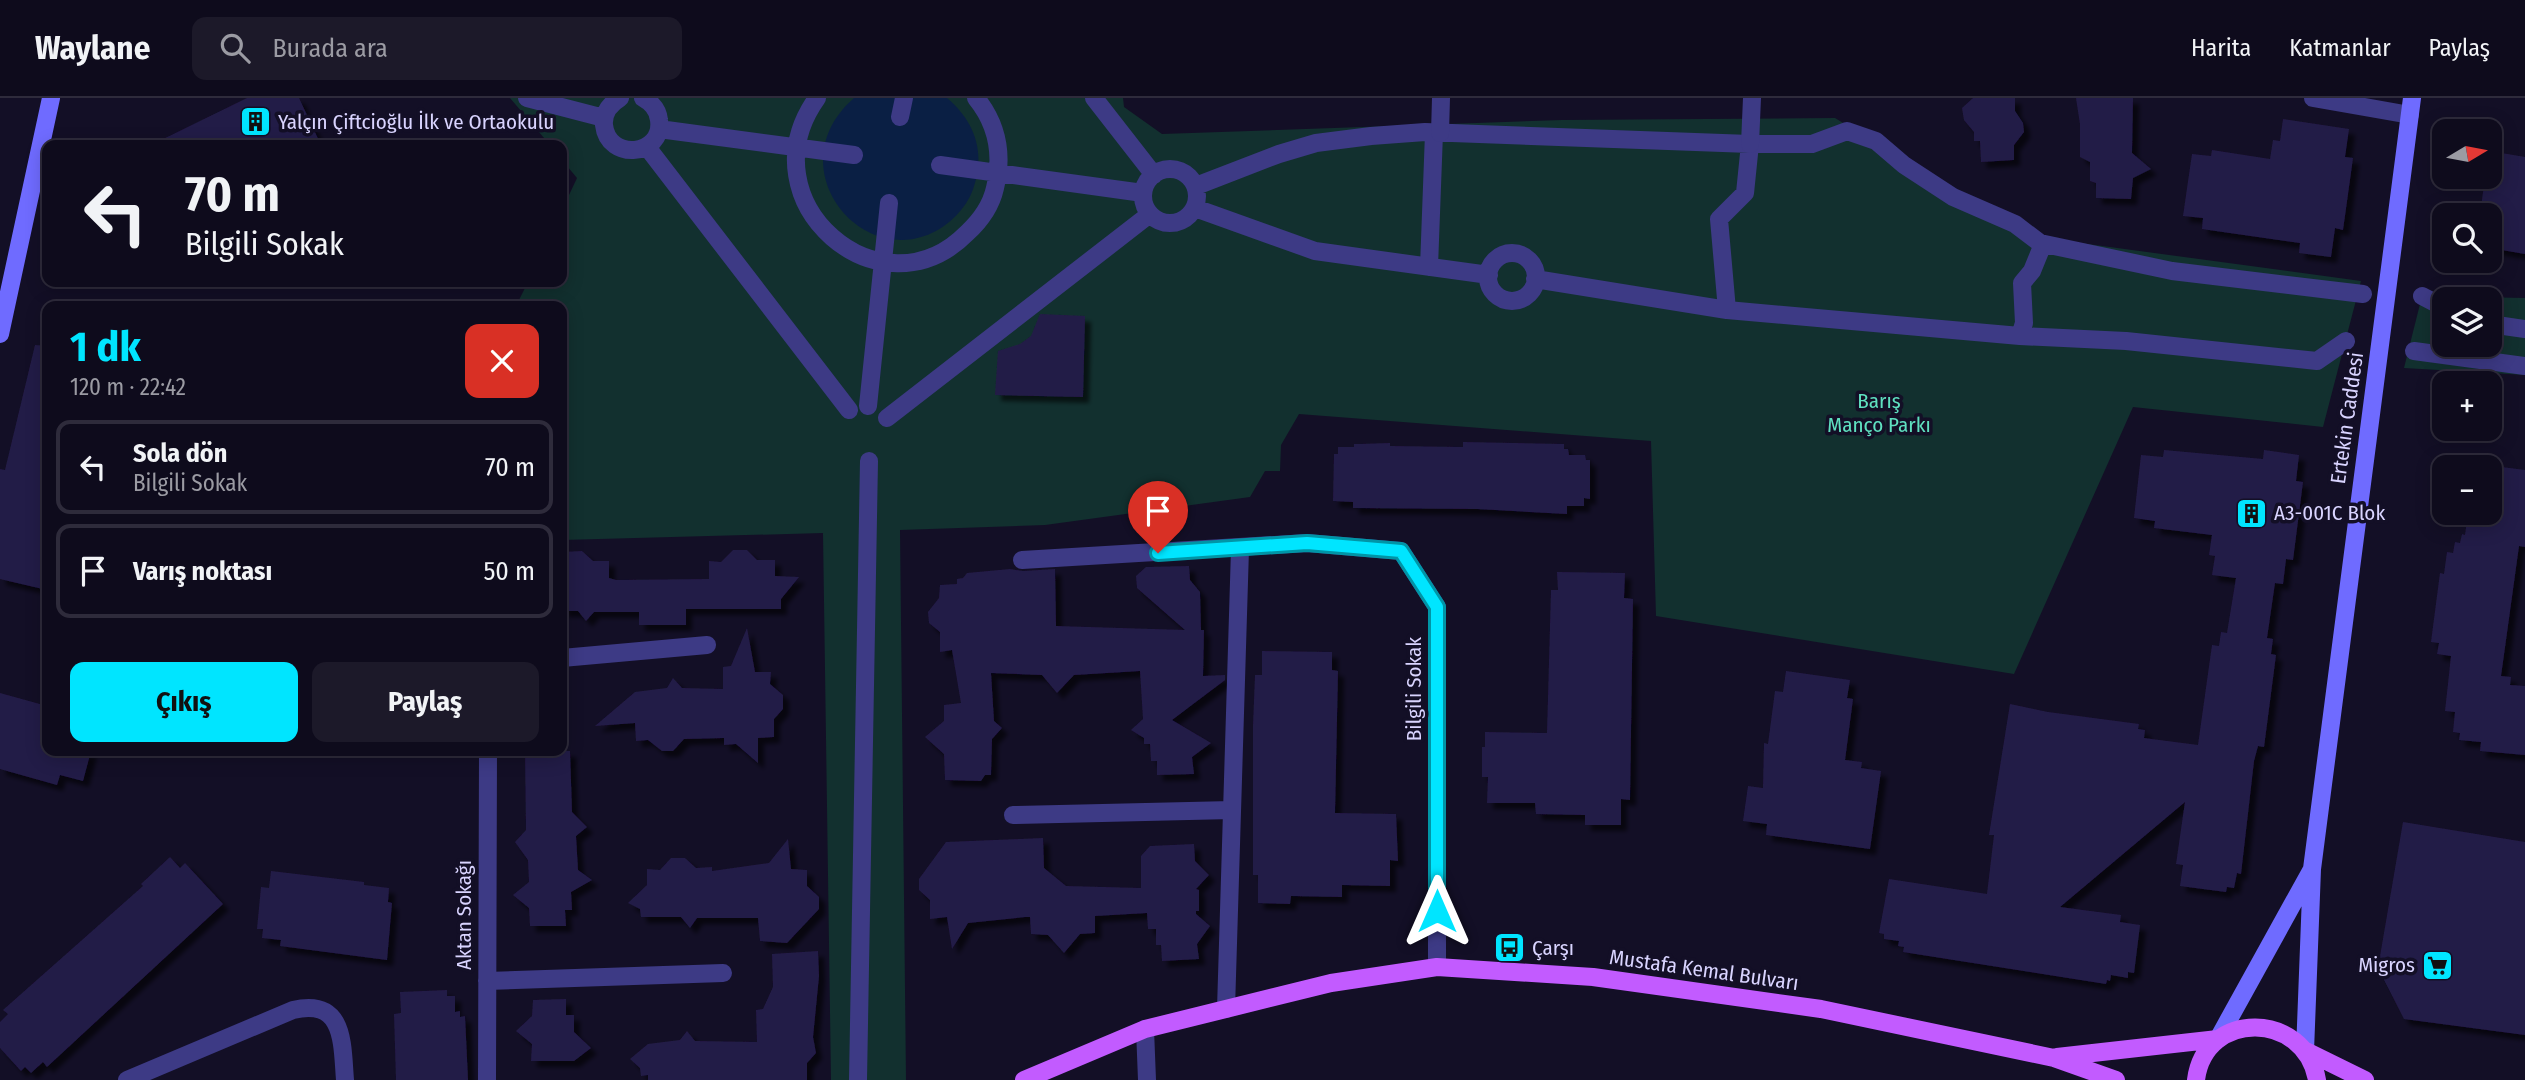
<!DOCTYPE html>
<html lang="tr">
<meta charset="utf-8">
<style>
:root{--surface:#0e0b1c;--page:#1c1929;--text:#f1f3f6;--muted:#9b9ba3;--line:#2e2b3b;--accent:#00e5ff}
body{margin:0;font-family:"Fira Sans Condensed",sans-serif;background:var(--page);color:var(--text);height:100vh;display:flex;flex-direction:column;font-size:26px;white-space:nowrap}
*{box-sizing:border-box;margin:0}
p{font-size:23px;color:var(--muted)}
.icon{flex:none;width:38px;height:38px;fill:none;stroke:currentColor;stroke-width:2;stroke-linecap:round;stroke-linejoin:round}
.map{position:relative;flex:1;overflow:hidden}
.sheet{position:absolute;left:42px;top:203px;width:525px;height:455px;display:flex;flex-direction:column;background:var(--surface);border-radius:14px;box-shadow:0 4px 18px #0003,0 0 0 2px var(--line)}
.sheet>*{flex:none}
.hud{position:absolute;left:42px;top:42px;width:525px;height:147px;border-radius:14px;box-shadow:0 4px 18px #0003,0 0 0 2px var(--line);background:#0e0b1c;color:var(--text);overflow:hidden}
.needle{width:46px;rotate:80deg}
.controls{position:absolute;left:2432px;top:21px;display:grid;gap:14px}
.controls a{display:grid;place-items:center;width:70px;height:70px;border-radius:14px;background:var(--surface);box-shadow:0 4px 18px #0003,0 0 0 2px var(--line);font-size:35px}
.pin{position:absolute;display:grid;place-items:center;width:60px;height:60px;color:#fff;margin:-72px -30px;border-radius:50% 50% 50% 0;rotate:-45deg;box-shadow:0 0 7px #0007}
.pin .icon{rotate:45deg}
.me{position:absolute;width:77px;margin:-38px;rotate:0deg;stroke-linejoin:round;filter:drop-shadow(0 0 5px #0008)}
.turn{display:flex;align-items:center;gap:24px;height:147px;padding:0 28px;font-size:32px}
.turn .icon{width:91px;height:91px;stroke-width:2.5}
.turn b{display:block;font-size:49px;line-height:60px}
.round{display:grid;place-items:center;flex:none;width:74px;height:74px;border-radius:14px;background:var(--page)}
.headline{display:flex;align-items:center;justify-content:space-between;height:119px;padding:0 28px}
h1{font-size:42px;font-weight:700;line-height:52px;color:var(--accent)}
.cta{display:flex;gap:14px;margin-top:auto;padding:14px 28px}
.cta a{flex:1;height:80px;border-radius:14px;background:var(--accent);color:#111;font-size:28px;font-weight:700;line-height:80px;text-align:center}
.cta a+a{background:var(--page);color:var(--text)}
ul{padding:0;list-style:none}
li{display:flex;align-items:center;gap:21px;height:94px;margin:0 14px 10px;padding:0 14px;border:4px solid var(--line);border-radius:14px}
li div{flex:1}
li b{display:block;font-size:26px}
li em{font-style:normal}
header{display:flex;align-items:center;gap:42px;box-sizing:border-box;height:98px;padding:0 35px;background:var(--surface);border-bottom:2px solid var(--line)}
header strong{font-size:33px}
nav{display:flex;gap:38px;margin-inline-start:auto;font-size:24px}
.search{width:490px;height:63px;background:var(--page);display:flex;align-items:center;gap:18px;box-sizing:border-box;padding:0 24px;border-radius:14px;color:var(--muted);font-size:26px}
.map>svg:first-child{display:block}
</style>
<header>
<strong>Waylane</strong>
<div class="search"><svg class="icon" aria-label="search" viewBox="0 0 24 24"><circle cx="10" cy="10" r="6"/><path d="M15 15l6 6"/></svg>Burada ara</div>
<nav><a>Harita</a><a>Katmanlar</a><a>Paylaş</a></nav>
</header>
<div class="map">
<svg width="2525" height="982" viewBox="0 0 2525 982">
<defs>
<filter id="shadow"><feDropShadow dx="6" dy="6" stdDeviation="2" flood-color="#0009"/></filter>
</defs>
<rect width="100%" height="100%" fill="#130f26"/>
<path fill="#12302f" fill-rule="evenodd" d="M510 0H1123L1124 9 1162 36 1562 22 1835 20 2029 138 2361 183 2323 329 2133 309 2014 576 1656 518 1651 343 1299 316 1281 347 1280 373H1265L1250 399 1045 427 900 432 906 982H831L823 435 562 442V208H516L528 184H562V112L577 80 562 62V47H550Z
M2422 198 2525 200V277L2404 270ZM2445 201H2490V247H2445Z"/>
<path fill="#0a1f44" d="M854 0H947C970 19 983 46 977 75 974 98 962 115 944 128 868 181 773 71 854 0Z"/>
<path fill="#241b47" filter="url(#shadow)" d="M247 0H299L321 47H151Z
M1973 0H2015V13L2023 25 2024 34 2014 47V62L1981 64 1980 43H1974V34L1964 22 1962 10Z
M2076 0H2133L2132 55 2151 71 2133 80 2131 101 2096 100V85L2090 83V64L2080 59V26Z
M2283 21 2349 31 2345 59 2353 60 2343 132 2335 130 2331 159 2299 155 2300 145 2202 131 2203 120 2183 118 2192 56 2211 58 2212 52 2270 61 2273 42 2280 43Z
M2490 53 2525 59V156L2490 150V117H2480L2485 79H2490Z
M1040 216 1085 218 1083 299 995 297 998 253 1020 246 1031 238Z
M35 247 47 248V492L0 481V371L5 372Z
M1463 344 1564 346V351H1568L1569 357H1585L1586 362H1590V401L1584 400V408H1567V416L1477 411 1353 410V404L1333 403 1334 356H1338V349H1354V346H1359L1390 345V348L1463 349Z
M2164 352 2263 361 2264 352 2299 357 2296 383 2303 384 2293 462 2286 461 2283 486 2275 485 2267 540 2273 541 2271 556 2276 557 2264 649 2258 648 2254 663 2241 776 2237 775 2234 790 2227 789 2226 794 2180 788 2183 767 2176 766 2185 704 2060 809 2121 817 2120 824 2140 827 2134 875 2128 874V880L2111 877 2110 883 2107 882 2106 886 1903 854 1904 849 1898 848 1899 843 1884 841V836L1879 835 1889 781 1987 796 1994 737H1989L2010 606 2048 614 2139 626 2138 631 2145 632 2144 640 2198 647 2212 547 2219 548 2221 534 2227 535 2236 480 2212 477 2215 458 2209 457 2212 437 2154 430 2155 423 2134 420 2141 357 2163 359Z
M2494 368 2525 372V449L2519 448 2501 578 2511 579 2510 587 2525 588V657L2480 653 2481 644 2459 642 2460 635 2453 634 2455 614 2445 613 2451 558 2437 556 2439 545 2431 544 2440 475 2444 476 2447 454 2453 455 2455 444 2460 445 2462 436 2465 437 2468 415H2490V375H2493Z
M733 452H747L757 462H775V478L799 479 781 501V511H686V527H639V514H594L586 523 578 513H562V454L582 453 593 463H609V480L616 482 709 481V463L721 464Z
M1189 468 1190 482 1200 494 1201 532H1204L1203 578 1225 577V582L1172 622 1211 645 1192 659 1194 676 1157 677V663H1151L1150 646H1144V640L1131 632 1143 621 1140 573 1074 577 1057 595 1042 577 991 575 994 623 1002 630 992 641 991 677H985L981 683 945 682 944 656 925 639 944 623V607L961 605 952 552 940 554V534L929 525 928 514 939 500 940 487 957 486V481L963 480 967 475 1010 471 1023 473 1055 471 1056 528 1185 532 1137 490 1136 478 1146 469Z
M1557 474 1625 475 1624 500 1633 501 1630 702 1621 701V727H1585V717L1536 716 1535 705H1487L1488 679H1482V649H1485V634L1547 635 1551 492H1558Z
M747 530 755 574H771L770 586 783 597V611L774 621V639L758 640V665L736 646 724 647V640L684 641 673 653H662L648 642 636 643 635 625 595 628 635 594 667 590 673 580 682 590 723 591V569L731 568Z
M1262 553 1332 554V572L1338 573 1335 715 1396 716 1398 763 1390 762V788L1342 787V799L1291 798 1290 806 1258 805V777H1253V628L1255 577H1262Z
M1786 573 1850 582 1847 600 1853 601 1845 662 1862 664 1861 670 1881 673 1870 751 1766 737 1767 726 1743 723 1748 688 1763 690 1764 645 1768 646 1775 593 1783 594Z
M0 595 47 608V653H91L83 683 60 677 57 687 0 671Z
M525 653H570L572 714 587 729 576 738 578 772 592 782 571 794 572 812H565L566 828H530L529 810 513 797 529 784 528 762 515 744 526 732Z
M2403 724 2525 744V937L2404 921 2378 870Z
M1043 740 1044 770 1066 788 1141 790V758L1150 748 1194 746 1195 763 1209 777 1196 791 1199 792V813H1196V816L1210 828 1197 846 1199 861 1162 863 1161 847H1156V831H1148L1147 815 1095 818V835L1080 836 1064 855 1048 837 1031 836 1030 819H1025L968 825 952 851 947 819 930 821V802L919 792V781L946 744Z
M788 741 791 771 807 772V788L819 799V811L787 845 760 843 758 820H697L690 830 681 819H641L640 811 628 805 647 787V771L660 772 671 760H685L696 770 712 769V773L769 765Z
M170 759 180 770 185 765 223 806 47 969 43 964 31 975 25 969 21 973 0 950V924L8 916 3 912 143 788 141 786Z
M271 773 364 784V787L389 790 388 804 392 805 387 862 280 848 281 842 262 840 263 831H257L261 789 269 790Z
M818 853 819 878 813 939 816 955 807 965V982H648V977L641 978 640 970 630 961 648 946 680 942 687 933 695 943 757 944 756 912 763 911 773 889 772 856Z
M447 892V898H455V914L460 913V919L465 918 468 982H396L394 916 401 915 400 894Z
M566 901V917H574V934L591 950 574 963H531L532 946 516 933 532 918 533 902Z"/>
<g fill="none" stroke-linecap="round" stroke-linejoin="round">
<path stroke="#3d3a85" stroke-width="18" d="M527 0 604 20
M620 0C610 6 603 15 604 27 608 64 664 58 659 22 658 12 652 5 643 0
M817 0C743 104 881 222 967 135 980 123 991 108 995 90 1003 57 998 27 976 0
M1094 0 1154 77
M900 19 904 0
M659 31 854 57
M647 49 849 312
M940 67 1143 95
M1143 98a27 27 0 1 1 54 0a27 27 0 1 1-54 0Z
M1196 88 1279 56 1316 45 1371 38 1425 34 1750 46H1812L1847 33 1876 43 1904 67 1953 99 2015 126 2040 145 2172 173 2363 196
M1195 110 1315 153 1489 177
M1488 179a24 24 0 1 1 48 0a24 24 0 1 1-48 0Z
M1429 169 1434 35
M1535 181 1727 212 2020 238 2126 243 2317 263 2346 243
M2422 198 2445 210
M1727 212 1719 121 1745 95 1750 46
M2490 226 2525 231
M2020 238 2024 225 2022 185 2032 173 2043 146
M2414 253 2525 268
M868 308 889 105
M887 320 1150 116
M858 982 869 363"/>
<path stroke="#3d3a85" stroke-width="18" d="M2313 0 2410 17
M1440 35 1441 0
M1750 46 1752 0
M1022 462 1307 445 1401 453 1437 509V869
M562 560 707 547
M1013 717 1232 712
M487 883 723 875
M1226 911 1240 451
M1145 931 1147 982
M127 982 293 912C345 900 342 945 345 982
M487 982 488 653"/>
<path stroke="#6f6bff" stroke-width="18" d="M0 236 51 0
M2312 771 2412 0
M2218 941 2312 771 2305 953"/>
<path stroke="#c25bff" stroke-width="18" d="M2306 953 2365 982
M2057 959 2218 941
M1024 982 1145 931 1331 885 1437 869 1593 879 1821 911 2054 960 2116 982
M2196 982C2205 911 2305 913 2317 982"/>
</g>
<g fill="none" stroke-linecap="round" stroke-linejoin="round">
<defs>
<path id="route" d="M1158 455 1307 445 1401 453 1437 509V813"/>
</defs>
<use href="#route" stroke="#0095a6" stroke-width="18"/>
<use href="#route" stroke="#00e5ff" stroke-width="12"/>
</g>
<defs>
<symbol id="building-square" viewBox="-11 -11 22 22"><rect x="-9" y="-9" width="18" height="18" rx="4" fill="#00e5ff" stroke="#130f26"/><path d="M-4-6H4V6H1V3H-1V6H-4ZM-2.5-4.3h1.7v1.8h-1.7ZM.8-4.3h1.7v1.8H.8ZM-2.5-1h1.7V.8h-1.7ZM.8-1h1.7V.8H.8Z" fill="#111"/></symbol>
<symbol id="bus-square" viewBox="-11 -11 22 22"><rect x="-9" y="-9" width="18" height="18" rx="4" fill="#00e5ff" stroke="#130f26"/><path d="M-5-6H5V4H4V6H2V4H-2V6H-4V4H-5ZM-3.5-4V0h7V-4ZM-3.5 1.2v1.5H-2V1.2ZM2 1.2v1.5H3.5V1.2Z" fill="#111"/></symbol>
<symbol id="supermarket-square" viewBox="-11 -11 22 22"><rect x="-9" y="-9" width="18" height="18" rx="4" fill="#00e5ff" stroke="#130f26"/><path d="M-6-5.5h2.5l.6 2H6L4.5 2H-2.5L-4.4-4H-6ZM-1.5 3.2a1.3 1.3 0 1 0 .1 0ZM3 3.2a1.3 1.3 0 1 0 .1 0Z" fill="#111"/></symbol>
</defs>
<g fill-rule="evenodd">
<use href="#building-square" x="238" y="6" width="35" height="35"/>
<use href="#building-square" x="2234" y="398" width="35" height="35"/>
<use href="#bus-square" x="1492" y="832" width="35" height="35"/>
<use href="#supermarket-square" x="2420" y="850" width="35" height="35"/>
</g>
<g text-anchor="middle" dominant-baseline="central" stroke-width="7" stroke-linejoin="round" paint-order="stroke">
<g font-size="21" fill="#d9d4ff" stroke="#130f26" text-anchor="start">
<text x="278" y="24">Yalçın Çiftcioğlu İlk ve Ortaokulu</text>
<text x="2274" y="415">A3-001C Blok</text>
<text x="1532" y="850">Çarşı</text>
<text x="2415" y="867" text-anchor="end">Migros</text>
</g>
<g font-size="21" fill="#5fe0c0" stroke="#130f26">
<text x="1879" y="303">Barış<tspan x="1879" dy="24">Manço Parkı</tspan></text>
</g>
<g font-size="21" fill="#d9d4ff" stroke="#130f26">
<text transform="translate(2347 320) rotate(-82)">Ertekin Caddesi</text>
<text transform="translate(1414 591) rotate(-90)">Bilgili Sokak</text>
<text transform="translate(464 817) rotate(-90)">Aktan Sokağı</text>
<text transform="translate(1704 872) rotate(8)">Mustafa Kemal Bulvarı</text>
</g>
</g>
</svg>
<div class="controls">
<a><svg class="needle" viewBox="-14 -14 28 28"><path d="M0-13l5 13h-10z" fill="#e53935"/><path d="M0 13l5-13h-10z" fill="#9b9ba3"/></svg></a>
<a><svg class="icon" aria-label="search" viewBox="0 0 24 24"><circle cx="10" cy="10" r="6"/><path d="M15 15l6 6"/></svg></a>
<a><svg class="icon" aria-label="layers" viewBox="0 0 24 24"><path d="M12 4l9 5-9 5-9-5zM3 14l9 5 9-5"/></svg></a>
<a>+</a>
<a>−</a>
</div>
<div class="pin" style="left:1158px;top:455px;background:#d93025"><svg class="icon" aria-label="arrive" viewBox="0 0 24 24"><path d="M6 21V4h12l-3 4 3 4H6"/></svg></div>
<svg class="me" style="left:1437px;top:813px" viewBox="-20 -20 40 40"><path d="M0-17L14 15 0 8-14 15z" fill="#00e5ff" stroke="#fff" stroke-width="4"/></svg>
<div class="hud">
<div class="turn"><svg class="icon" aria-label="left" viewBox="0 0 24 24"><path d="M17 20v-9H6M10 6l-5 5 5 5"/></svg><div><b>70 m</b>Bilgili Sokak</div></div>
</div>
<section class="sheet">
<div class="headline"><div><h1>1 dk</h1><p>120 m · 22:42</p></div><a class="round" style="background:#d93025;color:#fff"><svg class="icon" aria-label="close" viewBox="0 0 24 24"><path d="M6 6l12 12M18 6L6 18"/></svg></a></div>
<ul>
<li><svg class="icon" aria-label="left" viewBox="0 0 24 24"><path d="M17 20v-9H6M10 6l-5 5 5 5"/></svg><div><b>Sola dön</b><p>Bilgili Sokak</p></div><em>70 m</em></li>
<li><svg class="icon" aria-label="arrive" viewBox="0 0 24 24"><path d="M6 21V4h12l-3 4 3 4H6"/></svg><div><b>Varış noktası</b></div><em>50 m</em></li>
</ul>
<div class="cta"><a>Çıkış</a><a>Paylaş</a></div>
</section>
</div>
